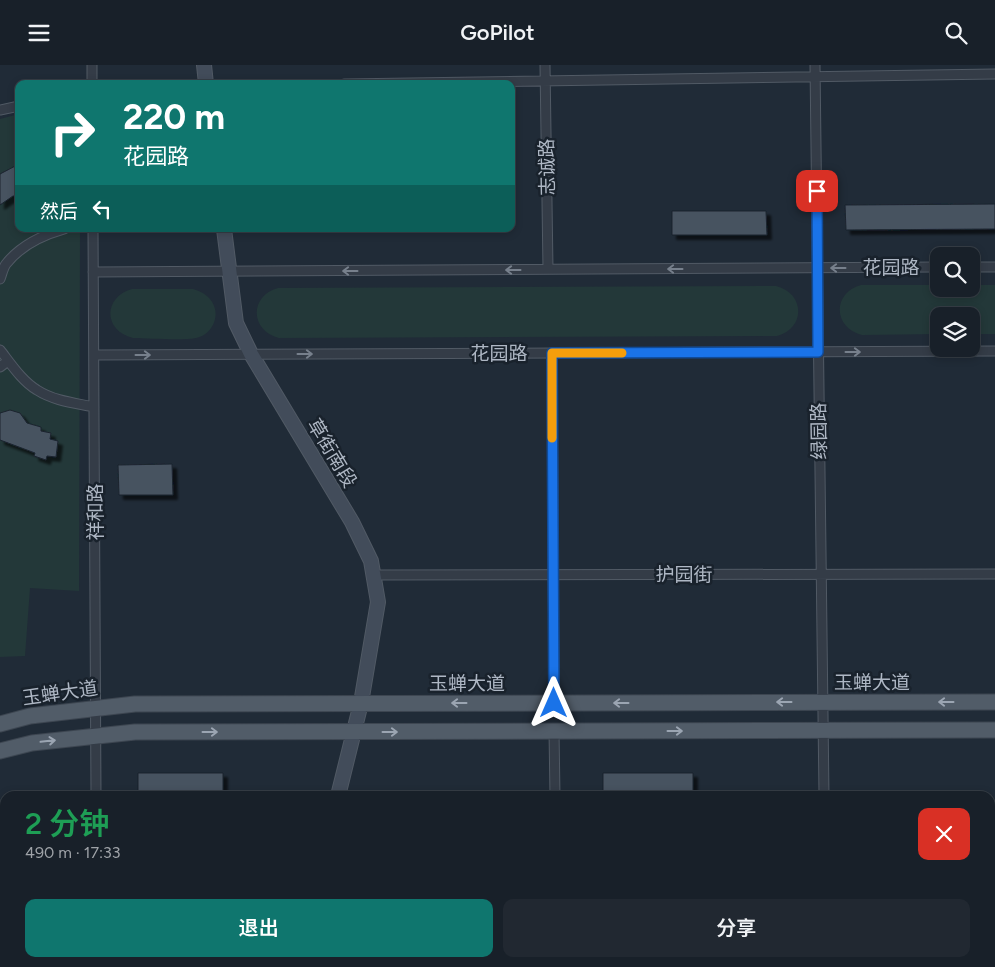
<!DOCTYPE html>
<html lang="zh">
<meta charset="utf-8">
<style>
:root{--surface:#182029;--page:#212831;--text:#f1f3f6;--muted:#9fa3a8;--line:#363e46;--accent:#0f766e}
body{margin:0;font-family:Figtree,"Noto Sans SC",sans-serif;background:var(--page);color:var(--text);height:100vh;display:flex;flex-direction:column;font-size:19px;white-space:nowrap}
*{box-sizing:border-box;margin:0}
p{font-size:16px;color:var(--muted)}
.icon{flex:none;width:28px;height:28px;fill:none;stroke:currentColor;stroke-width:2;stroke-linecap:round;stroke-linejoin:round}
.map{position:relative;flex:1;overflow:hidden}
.details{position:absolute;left:0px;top:726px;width:995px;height:176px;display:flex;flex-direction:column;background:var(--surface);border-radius:15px 15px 0 0;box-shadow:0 2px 8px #0003,0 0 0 1px var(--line)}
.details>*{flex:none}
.top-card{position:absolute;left:15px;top:15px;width:500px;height:152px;border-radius:10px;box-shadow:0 2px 8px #0003,0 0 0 1px var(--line);background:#0f766e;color:#fff;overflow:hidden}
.tools{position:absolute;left:930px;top:182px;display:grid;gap:10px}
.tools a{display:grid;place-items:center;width:50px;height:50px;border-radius:10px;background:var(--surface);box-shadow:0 2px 8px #0003,0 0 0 1px var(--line);font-size:25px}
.pin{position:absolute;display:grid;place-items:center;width:42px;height:42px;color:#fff;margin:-21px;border-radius:10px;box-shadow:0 2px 8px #0006}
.me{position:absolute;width:55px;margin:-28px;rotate:0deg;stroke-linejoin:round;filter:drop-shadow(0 0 4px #0008)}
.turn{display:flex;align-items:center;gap:18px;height:105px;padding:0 25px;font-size:22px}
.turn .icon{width:65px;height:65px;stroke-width:2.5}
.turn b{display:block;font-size:35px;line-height:42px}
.then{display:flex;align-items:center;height:48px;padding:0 25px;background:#0003;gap:10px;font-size:19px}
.round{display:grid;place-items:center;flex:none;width:52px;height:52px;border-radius:10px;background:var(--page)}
.overview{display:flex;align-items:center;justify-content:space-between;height:85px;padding:0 25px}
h1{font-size:30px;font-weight:600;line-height:38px;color:#1e9e55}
.cta{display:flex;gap:10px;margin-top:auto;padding:10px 25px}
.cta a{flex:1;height:58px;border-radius:10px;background:var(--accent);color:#fff;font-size:20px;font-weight:600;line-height:58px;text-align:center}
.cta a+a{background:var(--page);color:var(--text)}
header{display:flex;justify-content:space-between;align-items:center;height:65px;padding:0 25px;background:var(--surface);font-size:22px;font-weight:600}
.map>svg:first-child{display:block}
</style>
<header><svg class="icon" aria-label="menu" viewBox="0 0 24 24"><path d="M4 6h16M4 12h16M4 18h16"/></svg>GoPilot<svg class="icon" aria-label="search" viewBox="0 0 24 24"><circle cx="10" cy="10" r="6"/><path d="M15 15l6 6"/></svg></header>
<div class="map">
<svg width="995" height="902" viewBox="0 0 995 902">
<defs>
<filter id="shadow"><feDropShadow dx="4.5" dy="4.5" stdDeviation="1" flood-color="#0009"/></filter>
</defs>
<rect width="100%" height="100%" fill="#202b37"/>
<path fill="#233839" d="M19 49V164H80L79 526 30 523 25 591 0 592V54Z
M861 220H939V224H971V220H995V269H971V251H939V269L862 270C833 263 832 228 861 220Z
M776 221C805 228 806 263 777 271L279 273C250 266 249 231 278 223Z
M132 224H193C203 227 212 232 215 244 218 257 209 271 196 273 180 276 150 273 133 273 103 266 103 232 132 224Z"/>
<path fill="#465261" stroke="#1b242e" filter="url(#shadow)" d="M19 99V131H13L0 140V109Z
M995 139V164L846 165 845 140Z
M672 146H766L767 170H672Z
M10 345 20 348 27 358 41 362V366L51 368 50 374 58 376 56 392 47 391 46 395 34 391 35 388 0 375V348Z
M172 399 173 430H119L118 400Z
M138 708H223V731H138Z
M603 708H693V729L603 730Z"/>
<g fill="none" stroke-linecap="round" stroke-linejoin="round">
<defs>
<path id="minor" d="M92 0V19
M545 0 548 204
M815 0 824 731
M344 19 995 9
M0 45 19 41
M93 164 96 731
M971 202H995
M93 207 939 202
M0 214C2 209 3 203 6 199 20 181 43 170 64 164
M0 285C11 299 22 316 37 325 54 336 75 338 94 342
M552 288 554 638
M94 290 995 286
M0 302 8 296
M374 510 995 509
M554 666 555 731
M990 839H995
M0 893 5 890
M586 898V902
M826 898V902"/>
<path id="secondary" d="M204 0 206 19
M224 164 236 258 251 289 352 457 371 496 378 537 361 638 338 731
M295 902 296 898"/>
<path id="primary" d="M0 659 30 651 135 639 995 637
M0 686 32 678 135 667 995 665"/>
</defs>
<use href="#minor" stroke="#515a65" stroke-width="11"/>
<use href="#secondary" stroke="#515a65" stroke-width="16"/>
<use href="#primary" stroke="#3d4651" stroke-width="17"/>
<use href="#minor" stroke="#343c47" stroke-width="9"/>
<use href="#secondary" stroke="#424c5a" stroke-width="14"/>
<use href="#primary" stroke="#515c68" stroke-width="15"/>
</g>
<defs><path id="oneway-shaft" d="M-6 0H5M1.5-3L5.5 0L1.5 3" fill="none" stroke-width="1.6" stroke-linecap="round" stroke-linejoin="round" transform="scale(1.25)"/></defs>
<g stroke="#77808c">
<use href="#oneway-shaft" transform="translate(838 203) rotate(180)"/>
<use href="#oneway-shaft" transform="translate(675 204) rotate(180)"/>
<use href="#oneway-shaft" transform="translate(513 205) rotate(180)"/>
<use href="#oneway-shaft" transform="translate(350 206) rotate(180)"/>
<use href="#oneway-shaft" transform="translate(853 287)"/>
<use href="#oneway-shaft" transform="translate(305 289)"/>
<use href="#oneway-shaft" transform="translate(143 290)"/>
</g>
<g stroke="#9ba5b2">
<use href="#oneway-shaft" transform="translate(784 637) rotate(180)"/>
<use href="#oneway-shaft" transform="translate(946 637) rotate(180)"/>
<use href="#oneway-shaft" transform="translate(459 638) rotate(180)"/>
<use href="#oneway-shaft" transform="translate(621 638) rotate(180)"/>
<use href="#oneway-shaft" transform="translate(675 666)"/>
<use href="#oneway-shaft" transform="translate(210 667)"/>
<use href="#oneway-shaft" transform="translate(390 667)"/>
<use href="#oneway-shaft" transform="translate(48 676) rotate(-6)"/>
</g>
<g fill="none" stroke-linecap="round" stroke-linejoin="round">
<defs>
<path id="route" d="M554 638 552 288 818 287 817 126"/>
</defs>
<use href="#route" stroke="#114b97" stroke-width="12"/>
<use href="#route" stroke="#1a73e8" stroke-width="9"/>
<path stroke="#f59e0b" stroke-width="9" d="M552 373V288H622"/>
</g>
<g text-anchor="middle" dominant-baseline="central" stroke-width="5" stroke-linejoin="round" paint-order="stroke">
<g font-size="19" fill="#aeb7c4" stroke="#19222c">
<text transform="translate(547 102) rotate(-91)">志诚路</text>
<text x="891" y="202">花园路</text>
<text x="499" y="288">花园路</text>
<text transform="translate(819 366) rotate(-91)">绿园路</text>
<text transform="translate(332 388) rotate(59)">草街南段</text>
<text transform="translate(95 447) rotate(-90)">祥和路</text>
<text x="684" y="509">护园街</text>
<text x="872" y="617">玉蝉大道</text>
<text x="467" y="618">玉蝉大道</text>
<text transform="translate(60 628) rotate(-8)">玉蝉大道</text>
</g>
</g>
</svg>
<div class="tools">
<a><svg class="icon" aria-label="search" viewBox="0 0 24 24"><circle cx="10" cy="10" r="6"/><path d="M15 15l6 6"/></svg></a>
<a><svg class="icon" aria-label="layers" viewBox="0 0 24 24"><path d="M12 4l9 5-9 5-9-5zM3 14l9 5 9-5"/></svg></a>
</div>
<div class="pin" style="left:817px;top:126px;background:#d93025"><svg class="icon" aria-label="arrive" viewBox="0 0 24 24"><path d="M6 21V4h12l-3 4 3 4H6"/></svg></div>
<svg class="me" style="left:554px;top:638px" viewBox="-20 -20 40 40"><path d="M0-17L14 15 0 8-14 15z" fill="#1a73e8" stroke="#fff" stroke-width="4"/></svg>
<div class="top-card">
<div class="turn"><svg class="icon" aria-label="right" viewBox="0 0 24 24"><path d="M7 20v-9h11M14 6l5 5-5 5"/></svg><div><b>220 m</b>花园路</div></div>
<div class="then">然后<svg class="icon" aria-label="left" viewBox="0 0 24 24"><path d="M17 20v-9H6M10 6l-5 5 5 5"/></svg></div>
</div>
<section class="details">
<div class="overview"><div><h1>2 分钟</h1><p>490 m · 17:33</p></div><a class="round" style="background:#d93025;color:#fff"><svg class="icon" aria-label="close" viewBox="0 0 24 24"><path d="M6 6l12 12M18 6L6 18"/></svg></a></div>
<div class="cta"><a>退出</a><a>分享</a></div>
</section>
</div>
